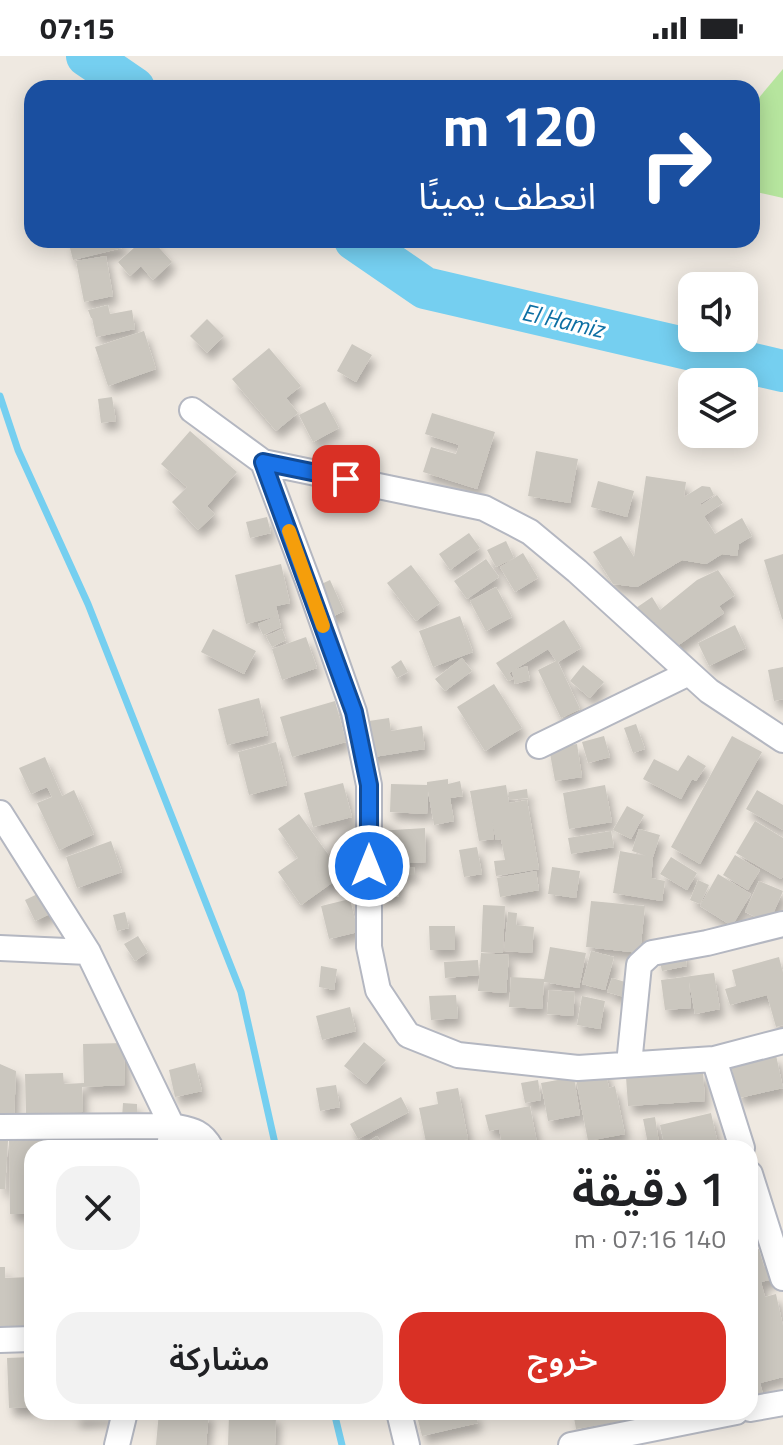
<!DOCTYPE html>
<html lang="ar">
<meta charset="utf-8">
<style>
:root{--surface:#fff;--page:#f2f2f2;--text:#202124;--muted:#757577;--accent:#d93025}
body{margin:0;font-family:"Titillium Web","Noto Sans Arabic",sans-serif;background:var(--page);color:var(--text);direction:rtl;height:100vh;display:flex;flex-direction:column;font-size:30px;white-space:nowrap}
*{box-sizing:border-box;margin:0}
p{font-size:26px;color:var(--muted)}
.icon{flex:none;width:44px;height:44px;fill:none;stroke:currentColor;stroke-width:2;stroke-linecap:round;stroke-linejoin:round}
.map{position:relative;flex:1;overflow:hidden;direction:ltr}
.sheet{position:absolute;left:24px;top:1084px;width:734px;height:280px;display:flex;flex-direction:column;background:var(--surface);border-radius:24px;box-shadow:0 4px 20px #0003;direction:rtl}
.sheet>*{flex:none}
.guide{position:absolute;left:24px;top:24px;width:736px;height:168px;border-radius:24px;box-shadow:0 4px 20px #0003;direction:rtl;background:#1a4fa0;color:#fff;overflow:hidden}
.tools{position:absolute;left:678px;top:216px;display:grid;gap:16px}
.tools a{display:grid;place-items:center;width:80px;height:80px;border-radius:16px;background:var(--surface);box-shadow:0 4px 20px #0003;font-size:40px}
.pin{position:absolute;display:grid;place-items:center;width:68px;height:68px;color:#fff;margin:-34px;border-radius:16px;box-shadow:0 4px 12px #0006}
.me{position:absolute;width:88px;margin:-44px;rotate:0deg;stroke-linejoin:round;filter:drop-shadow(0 0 6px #0008)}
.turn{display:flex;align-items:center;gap:28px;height:168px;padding:0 32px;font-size:36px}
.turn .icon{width:104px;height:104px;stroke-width:2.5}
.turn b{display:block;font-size:56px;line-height:68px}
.round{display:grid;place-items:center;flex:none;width:84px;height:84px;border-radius:24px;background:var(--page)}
.overview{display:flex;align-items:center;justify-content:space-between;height:136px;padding:0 32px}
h1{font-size:48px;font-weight:600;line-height:60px}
.action{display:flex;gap:16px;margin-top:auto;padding:16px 32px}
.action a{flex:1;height:92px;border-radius:24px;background:var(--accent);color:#fff;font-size:32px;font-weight:600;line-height:92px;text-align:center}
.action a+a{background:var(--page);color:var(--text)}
.status{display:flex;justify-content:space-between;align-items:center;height:56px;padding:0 40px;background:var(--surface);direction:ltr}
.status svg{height:22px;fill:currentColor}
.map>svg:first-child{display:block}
</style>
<div class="status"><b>07:15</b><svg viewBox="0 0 49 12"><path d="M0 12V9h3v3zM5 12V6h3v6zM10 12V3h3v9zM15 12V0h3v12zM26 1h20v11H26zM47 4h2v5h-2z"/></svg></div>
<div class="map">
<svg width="783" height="1389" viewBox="0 0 783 1389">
<defs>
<filter id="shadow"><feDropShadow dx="4.5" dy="8" stdDeviation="4" flood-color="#0004"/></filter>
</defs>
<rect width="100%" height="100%" fill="#efe9e1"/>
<path fill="#b6e59e" d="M783 13V142L752 135V50Z"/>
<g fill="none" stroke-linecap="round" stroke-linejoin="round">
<path stroke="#75cff0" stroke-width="7" d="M0 340 18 394 88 548 241 936 276 1092
M334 1356 342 1389"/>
<path stroke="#75cff0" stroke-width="42" d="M87 0 134 32
M355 184 425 232 783 315"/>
</g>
<path fill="#cbc7bf" filter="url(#shadow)" d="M68 184H120L122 192 73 204Z
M143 184H152L172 206 153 224 141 210 130 220 118 206Z
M106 200 113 240 84 246 76 205Z
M108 249 110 258 132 254 135 273 96 281 92 262H91L88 254Z
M207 263 224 280 207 297 190 280Z
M144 275 156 313 108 330 95 291Z
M352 288 372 299 356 326 337 315Z
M269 292 301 330 286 342 298 357 276 375 232 323Z
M112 341 116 365 101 367 98 343Z
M325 346 339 372 313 386 299 359Z
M432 357 495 376 477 433 423 416 431 391 456 398 459 389 425 378Z
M190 375 237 416 207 450 215 458 198 474 172 446 187 431 161 408Z
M536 395 578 403 570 447 528 440Z
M646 420 686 426 684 441 702 430 710 431 714 439 701 447 700 450 717 439 723 447 704 460 715 478 742 462 752 480 739 488 737 500 722 498 706 508 682 504 637 531 613 528 593 496 621 480 634 501Z
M598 425 634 435 627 461 591 451Z
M267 461 271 477 250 482 246 466Z
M469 477 480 492 450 514 439 498Z
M506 485 514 502 496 511 487 494Z
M523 497 538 522 515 536 500 511Z
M783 498V563H782L764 504Z
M486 503 499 521 467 543 454 525Z
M281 508 290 547 276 550 281 571 263 579 258 568 277 560 246 568 235 519Z
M411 509 440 547 416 565 387 527Z
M718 514 735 539 719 550 724 557 673 593 654 565 648 569 636 552 652 541 660 554 697 524Z
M330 524 344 555 328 563 313 532Z
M496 531 512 561 486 575 470 545Z
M460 560 473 596 433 611 419 575Z
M564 564 581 592 558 606 580 653 561 662 538 614 556 605 548 593 514 614 527 610 530 624 515 628 512 615 509 617 513 623 508 625 496 607Z
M735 569 746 592 709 610 698 587Z
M213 573 256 595 244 618 201 596Z
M282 573 286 584 272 591 266 580Z
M306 581 317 612 282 624 272 593Z
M462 602 472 615 445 635 435 623Z
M401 604 408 616 397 622 391 611Z
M583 609 604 626 590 642 570 625Z
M783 611V643L774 645 768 614Z
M494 628 522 672 485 695 457 651Z
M259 642 268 679 227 689 218 653Z
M335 645 346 686 292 701 280 661Z
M389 662 391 675 422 670 425 693 367 702 362 666Z
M636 668 645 693 633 697 624 672Z
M604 680 610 701 588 707 582 686Z
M732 680 762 696 700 808 671 791Z
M276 686 287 729 249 739 238 696Z
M577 688 582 721 555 725 549 692Z
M688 699 706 710 696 725 692 723 681 743 643 723 654 703 678 715Z
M45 701 62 740 74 734 94 778 59 794 37 747 52 741 47 731 31 738 19 712Z
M448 723V728L460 725 463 740 450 742 454 765 434 769 428 735 427 758 390 756 391 728 427 729V726Z
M343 727 352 761 313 771 304 737Z
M506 729 509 747 527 744 539 813 496 820 494 805 505 804 501 783 496 784 492 764 494 783 479 785 470 735Z
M605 729 612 766 569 773 563 737Z
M527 733 528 742 509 744V736Z
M757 734 783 749V774L746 753Z
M627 750 644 759 631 783 613 774Z
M299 758 343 819 301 849 278 816 298 802 278 773Z
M755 765 783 782V820L781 823 736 797Z
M425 772 426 806 379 809 377 775Z
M639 773 660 779 653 801 651 822 665 825 662 845 613 837 620 795 647 800 632 795Z
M611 775 614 791 571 798 568 782Z
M111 785 122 816 77 832 66 801Z
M477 791 482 818 464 821 459 794Z
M735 799 760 814 748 834 723 819Z
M671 801 697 817 687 834 660 818Z
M414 811 415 819H399V841H378L377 812Z
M552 811 580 815 576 842 548 838Z
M536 815 539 834 500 841 497 822Z
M718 818 751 838 732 870 700 850Z
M698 824 709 829 700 848 690 844Z
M759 825 783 835 769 867 745 856Z
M48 833 58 854 35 865 25 844Z
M350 843 358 876 329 883 321 850Z
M591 845 645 850 640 897 586 891Z
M483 849 505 850 503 897 481 896Z
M125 856 129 872 117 875 113 859Z
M508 856 517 857 516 869 534 871 532 897 504 895Z
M429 870H455V894H430Z
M138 880 148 896 135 905 124 888Z
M550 891 586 897 579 932 544 926 542 953 509 951 511 921 544 923Z
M684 893 687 910 662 915 658 898Z
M591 895 614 901 605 934 582 928Z
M481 897 509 899 506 937 478 935Z
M779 901 783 917V969L776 971 767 939 730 949 725 933 736 930 732 914Z
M478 904 479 919 445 922 444 906Z
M321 910 337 913 334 934 319 931Z
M714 917 720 953 695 958 689 926 691 952 665 954 661 924Z
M612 922 635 929 631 943 607 936Z
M549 934 575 936 573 960 547 958Z
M456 939 458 962 431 964 429 940Z
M582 940 605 945 600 973 577 969Z
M350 951 356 975 322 984 316 960Z
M364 986 386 1004 366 1028 344 1010Z
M124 987 125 1029 82 1031 83 1056 26 1057 25 1018 63 1017 64 1028 84 1027 83 988Z
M776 999 783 1032 739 1042 731 1010Z
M195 1007 202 1035 175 1041 169 1014Z
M0 1008 16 1015 14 1063H0Z
M605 1012 609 1032 615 1030 625 1078 588 1085 575 1018Z
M703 1016 705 1045 628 1050 626 1021Z
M574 1021 580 1059 548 1065 541 1027Z
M538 1024 541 1044 525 1047 521 1027Z
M336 1029 340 1051 320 1055 316 1032Z
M458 1032 468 1083 427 1091 419 1052 438 1048 436 1036Z
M401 1041 409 1056 358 1083 350 1068Z
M123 1047 137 1048V1062H122Z
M530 1050 538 1092H503L499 1073 489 1075 485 1059Z
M711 1057 719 1092H665L660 1069Z
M655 1061 659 1087 648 1088 643 1063Z
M377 1080 384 1092H358Z
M9 1082H46L47 1092H32V1158H10Z
M0 1085H8L5 1133H0Z
M759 1193 764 1211 774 1209 777 1222 761 1226 765 1241 776 1238 783 1270V1321L760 1327 764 1342 750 1345V1307L755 1306 750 1287V1195Z
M0 1211H5V1222L32 1221V1272L0 1274Z
M32 1301V1351L9 1352 7 1302Z
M75 1356H119L120 1360 76 1364Z
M159 1356H209L206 1389H156Z
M416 1356H475L478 1367 422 1380Z
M573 1356H655L656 1359 576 1373Z
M229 1358 276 1360 275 1389H228Z"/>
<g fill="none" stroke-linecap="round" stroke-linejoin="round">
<defs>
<path id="street" d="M192 354 263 406
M539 690 689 617
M0 757 88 896 172 1070 169 1092
M0 892 88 896
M714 1003 783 985
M629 1008 639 909 652 897 707 887 783 868
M0 1071 172 1070C191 1074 201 1074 211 1092
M742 1092 714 1003 578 1012 458 999 408 979 378 934 369 891V729L354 656 309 528 263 406 484 452 530 476 577 515 709 635 783 684
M750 1118 783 1222
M0 1284 32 1283
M750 1353 783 1347
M399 1356 407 1389
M117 1389 125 1356
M571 1389 736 1356"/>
</defs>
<use href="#street" stroke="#b4b7c1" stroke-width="28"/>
<use href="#street" stroke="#fff" stroke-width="24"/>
</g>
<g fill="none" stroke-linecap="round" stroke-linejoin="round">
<defs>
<path id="route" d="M346 423 263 406 354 656 369 729V810"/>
</defs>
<use href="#route" stroke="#114b97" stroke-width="20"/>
<use href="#route" stroke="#1a73e8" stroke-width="14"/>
<path stroke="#f59e0b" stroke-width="14" d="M289 475 323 570"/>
</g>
<g text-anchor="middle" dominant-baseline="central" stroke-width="6" stroke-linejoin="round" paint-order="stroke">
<g font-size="24" font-style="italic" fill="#0d6fa3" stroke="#fff">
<text transform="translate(563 264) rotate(13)">El Hamiz</text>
</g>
</g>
</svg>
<div class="tools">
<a><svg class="icon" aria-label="sound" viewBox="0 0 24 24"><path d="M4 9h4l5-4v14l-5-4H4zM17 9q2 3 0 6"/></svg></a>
<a><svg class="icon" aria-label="layers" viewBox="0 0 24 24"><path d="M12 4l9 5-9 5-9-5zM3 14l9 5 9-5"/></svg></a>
</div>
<div class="pin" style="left:346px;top:423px;background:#d93025"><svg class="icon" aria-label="arrive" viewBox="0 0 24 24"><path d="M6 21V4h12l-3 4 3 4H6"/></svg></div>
<svg class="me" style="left:369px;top:810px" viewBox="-20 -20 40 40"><circle r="17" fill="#1a73e8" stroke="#fff" stroke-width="3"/><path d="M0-11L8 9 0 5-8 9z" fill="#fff"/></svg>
<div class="guide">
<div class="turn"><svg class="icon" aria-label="right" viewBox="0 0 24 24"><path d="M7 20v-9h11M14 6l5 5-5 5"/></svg><div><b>120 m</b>انعطف يمينًا</div></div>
</div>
<section class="sheet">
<div class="overview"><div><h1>1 دقيقة</h1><p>140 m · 07:16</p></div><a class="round"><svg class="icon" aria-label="close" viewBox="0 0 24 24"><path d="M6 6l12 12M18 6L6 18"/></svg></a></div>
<div class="action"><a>خروج</a><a>مشاركة</a></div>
</section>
</div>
